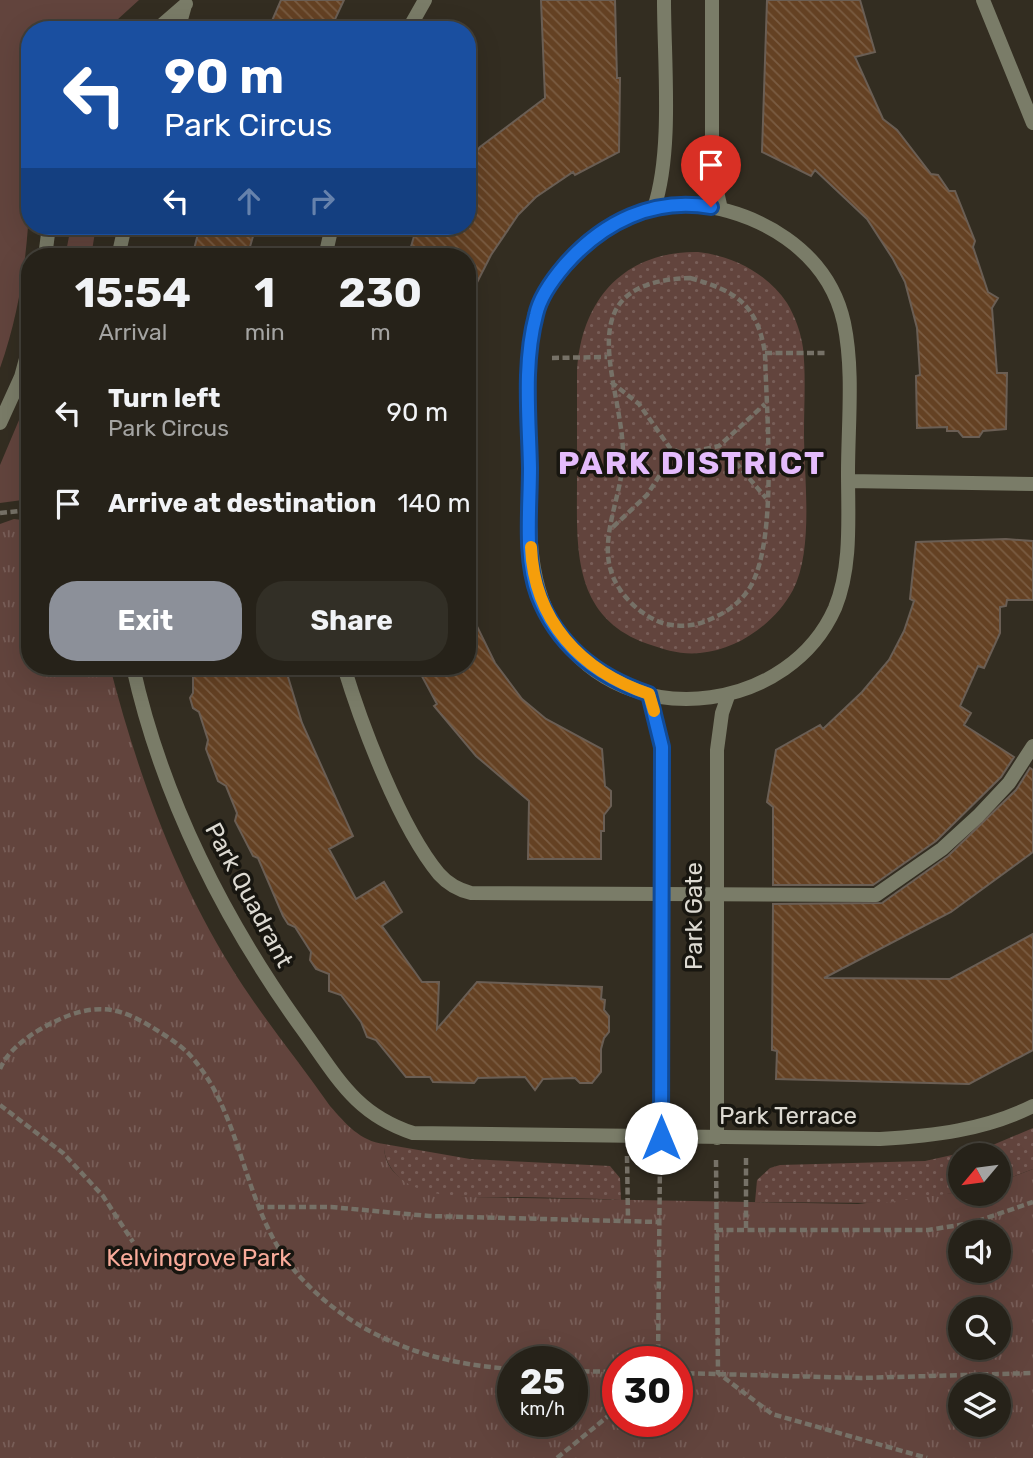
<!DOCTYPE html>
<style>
:root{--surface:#262219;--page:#322f26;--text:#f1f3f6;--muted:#a4a4a2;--line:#423f38;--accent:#8c9099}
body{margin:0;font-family:Rubik,sans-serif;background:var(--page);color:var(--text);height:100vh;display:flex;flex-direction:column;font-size:26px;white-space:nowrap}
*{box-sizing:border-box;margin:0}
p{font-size:23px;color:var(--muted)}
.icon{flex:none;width:38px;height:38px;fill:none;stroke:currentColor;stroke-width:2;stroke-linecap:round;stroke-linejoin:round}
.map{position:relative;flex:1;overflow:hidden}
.details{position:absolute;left:21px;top:248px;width:455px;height:427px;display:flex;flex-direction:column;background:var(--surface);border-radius:28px;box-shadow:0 7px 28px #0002,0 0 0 2px var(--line)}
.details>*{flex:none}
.guide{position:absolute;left:21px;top:21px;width:455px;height:214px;border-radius:28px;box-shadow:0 7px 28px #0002,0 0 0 2px var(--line);background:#1a4fa0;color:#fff;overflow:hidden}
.needle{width:46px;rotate:241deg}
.buttons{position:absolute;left:948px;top:1143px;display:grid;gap:14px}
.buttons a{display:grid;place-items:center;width:63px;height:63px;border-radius:50%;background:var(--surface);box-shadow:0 7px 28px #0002,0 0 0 2px var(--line);font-size:35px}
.speed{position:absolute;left:497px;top:1346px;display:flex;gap:14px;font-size:35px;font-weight:700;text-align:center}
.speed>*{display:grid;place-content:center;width:91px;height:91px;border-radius:50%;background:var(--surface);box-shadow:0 7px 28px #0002,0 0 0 2px var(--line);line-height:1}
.speed small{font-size:18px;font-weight:400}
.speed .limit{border:10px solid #d22;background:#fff;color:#111}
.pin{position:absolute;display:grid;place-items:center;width:60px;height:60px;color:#fff;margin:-72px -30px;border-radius:50% 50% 50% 0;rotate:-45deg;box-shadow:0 0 7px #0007}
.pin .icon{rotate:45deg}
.me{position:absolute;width:77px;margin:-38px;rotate:0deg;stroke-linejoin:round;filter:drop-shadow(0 0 5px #0008)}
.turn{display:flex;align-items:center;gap:24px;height:147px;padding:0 28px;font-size:32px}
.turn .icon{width:91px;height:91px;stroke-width:2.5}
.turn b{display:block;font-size:49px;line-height:60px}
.lanes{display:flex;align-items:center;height:66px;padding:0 28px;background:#0003;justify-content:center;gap:35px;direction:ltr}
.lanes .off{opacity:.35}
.eta{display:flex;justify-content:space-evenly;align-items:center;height:119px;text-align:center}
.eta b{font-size:42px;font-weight:700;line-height:49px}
.action{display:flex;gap:14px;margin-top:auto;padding:14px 28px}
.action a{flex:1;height:80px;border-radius:28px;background:var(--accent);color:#fff;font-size:28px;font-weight:700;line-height:80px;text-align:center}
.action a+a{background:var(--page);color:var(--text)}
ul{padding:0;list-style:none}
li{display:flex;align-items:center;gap:21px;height:91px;padding:0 28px}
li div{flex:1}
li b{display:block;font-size:26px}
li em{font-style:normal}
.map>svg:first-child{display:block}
</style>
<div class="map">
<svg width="1033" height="1458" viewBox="0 0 1033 1458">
<defs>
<pattern id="park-tufts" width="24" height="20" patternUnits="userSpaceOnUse" patternTransform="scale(1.75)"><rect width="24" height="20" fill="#62443d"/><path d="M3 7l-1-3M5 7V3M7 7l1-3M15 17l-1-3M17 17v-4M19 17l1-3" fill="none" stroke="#785e58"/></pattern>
<pattern id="garden-dots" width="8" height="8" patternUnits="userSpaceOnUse" patternTransform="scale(1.75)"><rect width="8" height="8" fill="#62443d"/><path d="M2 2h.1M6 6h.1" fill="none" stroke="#785e58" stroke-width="1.8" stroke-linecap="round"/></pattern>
<pattern id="building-back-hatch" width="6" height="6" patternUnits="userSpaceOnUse" patternTransform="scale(1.75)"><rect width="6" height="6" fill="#644123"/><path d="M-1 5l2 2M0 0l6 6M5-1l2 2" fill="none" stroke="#7a5c42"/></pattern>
</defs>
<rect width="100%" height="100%" fill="#332d21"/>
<path fill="#62443d" d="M0 0H139L106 30H30C30 143 39 259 0 368Z
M71 226H96L91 257H65Z
M30 394V499L0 503V465Z"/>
<path fill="url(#park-tufts)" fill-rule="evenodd" d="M14 519 30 521V667H110C137 771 174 875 231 967 261 1016 298 1060 330 1106 346 1124 360 1141 384 1144 383 1188 437 1192 469 1197L858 1204 961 1192 999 1194V1182L1033 1169V1458H0V524ZM961 1232H999V1270H961ZM961 1309H999V1348H961ZM513 1362H572V1421H513ZM618 1362H677V1421H618ZM961 1386H999V1424H961Z"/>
<path fill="url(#garden-dots)" d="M698 252C733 256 767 273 787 303 795 316 801 333 803 348 806 375 804 405 804 433 804 478 814 549 793 590 775 623 738 650 700 653 682 655 665 650 648 644 571 617 577 547 577 480 577 444 577 409 577 374 580 301 623 251 698 252Z
M1033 1128V1169L999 1182V1155H961V1192L882 1203 755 1202 757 1180 770 1168 780 1165 925 1161 988 1147Z
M384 1144 470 1159 610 1166 620 1178 621 1200C587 1198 553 1198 519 1197 487 1197 448 1200 417 1188 399 1181 383 1165 384 1144Z"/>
<path fill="url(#building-back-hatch)" stroke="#6a5e54" stroke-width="2" d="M281 0H344L330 30H268Z
M541 0H615L617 78H620L619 152 575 175 573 172 536 197 518 215 491 255 467 302V257H408L417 226H467V163L480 147 545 98Z
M767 0H860L875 52 855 57 883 119 897 130 931 174 938 175 949 191H955L975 241 973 247 988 292 998 298 992 308 997 373H1007L1006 429 983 431 979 437H963L958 431H947V427L917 428 916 376 920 375 917 328 905 282 893 259 867 219 815 170 811 176 762 152Z
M200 226H256L247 257H192Z
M1006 539 1033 541V600H1007L1006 606 1000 607V633L984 668 978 666 960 706 971 713 964 725 1014 757 1001 777 936 841 873 885H773V807L767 802 776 750 820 725 823 729 862 692 889 660 904 631 914 601 910 599 916 542Z
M467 606 495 663 522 699 546 719 602 749 605 786 611 791V806L604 815V831H601V859H528L529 801 476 756 434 706 437 704 417 667H467Z
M193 667H285L302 723 353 836 329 849 356 899 384 882 402 912 382 926 422 982H439L437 1029 477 982 602 987 601 999 605 1000 604 1010 609 1016V1032L604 1038 601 1049V1072L592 1083H580L575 1078 543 1079 535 1090 525 1077 478 1078 474 1083 433 1082 430 1077H406L376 1040 367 1037 361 1022 341 995 329 991V974L316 969 310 960 311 952 295 927 288 924 283 916 258 858 253 856 235 821 237 813 226 786 218 781 206 749 208 740 199 712 193 708 190 698 193 693Z
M1030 768 1033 770V852L951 912 824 978 950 979 1033 934V1050L969 1084 776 1079 777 1051 772 1050 773 904 882 903 948 856 1016 790Z"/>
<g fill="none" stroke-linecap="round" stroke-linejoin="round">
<path stroke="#767167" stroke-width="4.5" stroke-dasharray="7 3.5" stroke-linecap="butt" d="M690 278C736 291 757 304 765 353 766 411 779 542 749 589 741 601 730 610 717 616 700 625 686 628 666 624 643 618 618 595 611 571 600 537 621 496 623 461 626 386 560 282 690 278Z
M765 353H827
M552 358 607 357
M611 382 639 404 670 448 679 452
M706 451 737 464 766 498
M0 513 30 510
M613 527 647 495 672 456 719 446 765 404
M0 1069C10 1044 46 1024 70 1015 101 1004 122 1009 150 1026 163 1034 178 1043 189 1054 247 1117 241 1216 303 1280 359 1339 433 1364 513 1369
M0 1105 63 1153 103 1196 133 1242
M627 1156 628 1220
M746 1158V1230
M716 1160 718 1373 772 1414 927 1458
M257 1207H331L429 1216 659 1222
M716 1230H928L972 1223 1033 1202
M658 1362 660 1159
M572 1371 618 1372
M677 1373 861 1378 1033 1373
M557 1458 618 1408"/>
<path stroke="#7a7c68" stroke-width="14" d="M983 0 1033 123
M408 30 425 0
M325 257 332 226
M344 667C362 726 400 827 439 874 447 883 459 890 471 893L876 895 942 849 978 816 1009 783 1033 746"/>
<path stroke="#7a7c68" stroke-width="14" d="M712 0V151L713 174 721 209
M156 30 186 4
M178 30 185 5
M688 204C758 210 828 250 844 323 854 371 848 424 848 473 848 517 852 567 835 608 790 710 638 732 567 644 525 592 530 531 530 469 530 419 521 360 536 312 549 272 589 233 628 216 647 208 667 206 688 204Z
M654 208C673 151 664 62 664 0
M45 257 49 226
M118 257 125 226
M0 423 21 377 30 344
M848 481 1033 484
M133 667C162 798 225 922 303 1030 337 1077 355 1114 413 1133L880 1139C933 1136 985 1130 1033 1106
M649 694 662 747 661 1138
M717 1138V750L722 713 728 696"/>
</g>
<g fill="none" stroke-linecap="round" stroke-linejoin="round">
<defs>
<path id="route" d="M661 1138 662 747 649 694C598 677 558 647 538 595 524 557 530 509 530 468 529 418 523 364 536 315 540 296 553 279 565 265 603 222 653 197 711 207"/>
</defs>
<use href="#route" stroke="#114b97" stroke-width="18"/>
<use href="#route" stroke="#1a73e8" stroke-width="12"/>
<path stroke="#f59e0b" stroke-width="12" d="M531 547C534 621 581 671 649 694L654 711"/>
</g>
<g text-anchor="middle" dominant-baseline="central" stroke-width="7" stroke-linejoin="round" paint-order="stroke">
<g font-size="24" fill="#dddad2" stroke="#181610">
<text transform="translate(249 895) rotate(62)">Park Quadrant</text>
<text transform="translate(694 916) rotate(-90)">Park Gate</text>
<text x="788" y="1116">Park Terrace</text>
</g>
<g font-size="24" fill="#f9ab9a" stroke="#181610">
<text x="199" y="1258">Kelvingrove Park</text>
</g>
<g font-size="32" font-weight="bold" letter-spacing="2" fill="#e4bbfc" stroke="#181610">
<text x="692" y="463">PARK DISTRICT</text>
</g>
</g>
</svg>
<div class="buttons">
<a><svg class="needle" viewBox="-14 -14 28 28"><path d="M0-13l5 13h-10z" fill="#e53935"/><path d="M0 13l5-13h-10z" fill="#a4a4a2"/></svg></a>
<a><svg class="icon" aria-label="sound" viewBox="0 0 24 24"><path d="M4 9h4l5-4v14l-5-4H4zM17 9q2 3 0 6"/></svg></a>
<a><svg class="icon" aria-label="search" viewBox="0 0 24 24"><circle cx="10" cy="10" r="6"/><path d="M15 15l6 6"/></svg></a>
<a><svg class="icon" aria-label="layers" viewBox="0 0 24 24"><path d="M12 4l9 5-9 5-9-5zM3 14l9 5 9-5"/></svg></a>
</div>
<div class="speed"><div>25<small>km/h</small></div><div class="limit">30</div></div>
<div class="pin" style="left:711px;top:207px;background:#d93025"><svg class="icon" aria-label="arrive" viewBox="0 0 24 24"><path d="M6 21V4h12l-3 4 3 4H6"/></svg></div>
<svg class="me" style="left:661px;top:1138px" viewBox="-20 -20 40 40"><circle r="19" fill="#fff"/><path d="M0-13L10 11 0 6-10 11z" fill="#1a73e8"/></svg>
<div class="guide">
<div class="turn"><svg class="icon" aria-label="left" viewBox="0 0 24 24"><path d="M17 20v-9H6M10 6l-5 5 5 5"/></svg><div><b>90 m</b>Park Circus</div></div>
<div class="lanes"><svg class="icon" aria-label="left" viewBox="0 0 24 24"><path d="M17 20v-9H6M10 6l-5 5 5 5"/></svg><svg class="icon off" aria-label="ahead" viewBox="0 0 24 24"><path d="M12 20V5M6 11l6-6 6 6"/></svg><svg class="icon off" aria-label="right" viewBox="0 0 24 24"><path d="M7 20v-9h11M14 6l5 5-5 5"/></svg></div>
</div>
<section class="details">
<div class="eta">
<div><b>15:54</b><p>Arrival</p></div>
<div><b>1</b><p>min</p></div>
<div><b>230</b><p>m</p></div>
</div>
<ul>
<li><svg class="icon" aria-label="left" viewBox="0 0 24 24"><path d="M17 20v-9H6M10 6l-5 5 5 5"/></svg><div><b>Turn left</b><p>Park Circus</p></div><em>90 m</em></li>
<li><svg class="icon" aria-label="arrive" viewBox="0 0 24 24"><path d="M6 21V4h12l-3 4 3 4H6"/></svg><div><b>Arrive at destination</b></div><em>140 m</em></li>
</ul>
<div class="action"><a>Exit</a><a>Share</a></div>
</section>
</div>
